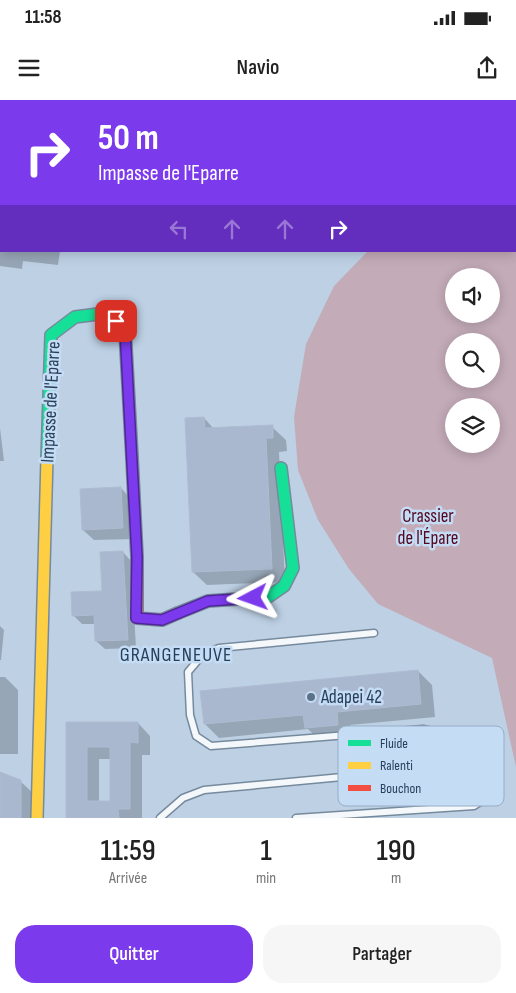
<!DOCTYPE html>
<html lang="fr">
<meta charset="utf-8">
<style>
:root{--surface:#fff;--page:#f6f6f6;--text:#222;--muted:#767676;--accent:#7c3aed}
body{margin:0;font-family:"Sofia Sans Condensed",sans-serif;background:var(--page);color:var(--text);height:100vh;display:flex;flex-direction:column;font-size:19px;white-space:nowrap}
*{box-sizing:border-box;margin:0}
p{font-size:16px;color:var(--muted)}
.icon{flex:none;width:28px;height:28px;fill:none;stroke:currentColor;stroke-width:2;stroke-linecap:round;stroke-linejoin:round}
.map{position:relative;height:718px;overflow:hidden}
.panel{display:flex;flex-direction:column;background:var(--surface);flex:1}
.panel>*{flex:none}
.top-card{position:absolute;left:0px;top:0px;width:516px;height:152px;box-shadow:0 2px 12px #0003;background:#7c3aed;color:#fff;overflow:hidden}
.tools{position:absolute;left:445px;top:168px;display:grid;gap:10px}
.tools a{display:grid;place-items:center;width:55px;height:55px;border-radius:50%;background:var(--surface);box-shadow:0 2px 12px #0003;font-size:25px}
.pin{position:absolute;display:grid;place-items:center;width:42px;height:42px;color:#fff;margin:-21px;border-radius:10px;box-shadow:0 2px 8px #0006}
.me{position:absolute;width:55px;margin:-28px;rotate:266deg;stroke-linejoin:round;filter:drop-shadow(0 0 4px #0008)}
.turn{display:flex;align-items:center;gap:18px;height:105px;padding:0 15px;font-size:22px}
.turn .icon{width:65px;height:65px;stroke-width:2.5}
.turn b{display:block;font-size:35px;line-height:42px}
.lanes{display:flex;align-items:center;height:48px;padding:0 15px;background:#0003;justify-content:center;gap:25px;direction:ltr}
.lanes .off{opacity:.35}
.eta{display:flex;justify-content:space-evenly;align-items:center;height:85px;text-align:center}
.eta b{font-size:30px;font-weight:600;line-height:35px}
.button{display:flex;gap:10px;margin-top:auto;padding:10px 15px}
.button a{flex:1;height:58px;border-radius:20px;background:var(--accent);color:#fff;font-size:20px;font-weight:600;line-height:58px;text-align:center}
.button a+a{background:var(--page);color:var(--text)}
.status{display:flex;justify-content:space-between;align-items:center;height:35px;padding:0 25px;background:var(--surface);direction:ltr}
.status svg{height:14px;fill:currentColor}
header{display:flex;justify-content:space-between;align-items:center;height:65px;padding:0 15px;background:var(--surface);font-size:22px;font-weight:600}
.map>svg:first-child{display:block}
</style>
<div class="status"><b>11:58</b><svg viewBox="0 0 49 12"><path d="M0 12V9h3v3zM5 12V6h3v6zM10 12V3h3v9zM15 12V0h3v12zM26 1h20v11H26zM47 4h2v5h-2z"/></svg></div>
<header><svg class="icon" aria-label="menu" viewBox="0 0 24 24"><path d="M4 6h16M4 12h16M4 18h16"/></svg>Navio<svg class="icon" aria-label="share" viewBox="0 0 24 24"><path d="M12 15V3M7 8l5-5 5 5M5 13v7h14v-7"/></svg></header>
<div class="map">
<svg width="516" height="718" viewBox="0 0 516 718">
<rect width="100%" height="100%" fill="#bdd0e4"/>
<path fill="#c3abb8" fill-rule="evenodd" d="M515 95H516V667L492 558 378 504 349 469 318 420 298 370 294 317 306 244 334 186 368 151H515ZM454 176H491V214H454ZM454 241H491V279H454ZM454 306H491V344H454Z"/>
<path fill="#0003" fill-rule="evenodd" d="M0 117 1 151H60L58 165 23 161 22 169 0 166Z
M204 318 214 329 272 327 286 340 287 351 279 352 285 482 207 485 193 472Z
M0 328 4 361H0Z
M121 388 131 399 133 439 94 440 83 430Z
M123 452 131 461 136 548 105 549 96 541 95 524H82L74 516 104 492Z
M0 526 4 530 1 560H0Z
M418 571 432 585 435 617 350 625 351 638 320 641 308 629 219 638 205 624Z
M0 577H5L18 590V654H0Z
M68 623H138L150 636V655H142V718H68ZM99 659H111V702H99Z
M0 673 20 681 34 694V718H0Z
M447 676 454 683 463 703 451 708 444 701Z"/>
<path fill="#aab8cf" stroke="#aebbd1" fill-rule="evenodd" d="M204 317 205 328 273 325V338H266L272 469 192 472 185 318Z
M121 387 123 428 82 430 80 389Z
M123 451 128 540 95 541 94 515 72 516 71 492 102 491 100 452Z
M418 570 421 604 337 612 338 625 305 628 303 615 204 624 200 591Z
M66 622H138V643L130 642V709H118L119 718H66ZM87 647H110V701H87Z
M0 672 21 680V718H0Z"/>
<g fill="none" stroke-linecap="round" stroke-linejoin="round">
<defs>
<path id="lane" d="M374 533 219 548 204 553 188 572 190 615 196 636 211 646 423 629 471 640 480 650 483 666
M160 718 183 698 204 690 449 667 483 666 491 679 488 697 474 706 296 718"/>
<path id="street" d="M343 0V1"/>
<path id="fast" d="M47 358 51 235 75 217 106 213 125 230 132 358
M178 513 208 501 268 497 284 486 293 468 281 368"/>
<path id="slow" d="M37 718 47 358"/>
<path id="jam" d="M132 358 137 457V518L162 520 178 513"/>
</defs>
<use href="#lane" stroke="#768a9d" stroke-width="9"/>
<use href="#street" stroke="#768a9d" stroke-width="15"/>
<use href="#fast" stroke="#768a9d" stroke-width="14"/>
<use href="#slow" stroke="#768a9d" stroke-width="14"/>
<use href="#jam" stroke="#768a9d" stroke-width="14"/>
<use href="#lane" stroke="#f5f8fb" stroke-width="6"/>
<use href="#street" stroke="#f5f8fb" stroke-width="12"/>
<use href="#fast" stroke="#16e098" stroke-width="11"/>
<use href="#slow" stroke="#ffcf43" stroke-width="11"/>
<use href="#jam" stroke="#f24e42" stroke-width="11"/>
</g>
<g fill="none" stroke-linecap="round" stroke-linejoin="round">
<defs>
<path id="route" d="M116 221 125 230 137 457 136 518 162 520 208 501 253 498"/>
</defs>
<use href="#route" stroke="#51269a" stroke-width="12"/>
<use href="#route" stroke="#7c3aed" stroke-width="9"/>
</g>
<circle fill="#5c7289" stroke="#c5dcf5" stroke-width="2" cx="311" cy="597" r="5"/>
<g text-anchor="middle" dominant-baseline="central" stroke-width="5" stroke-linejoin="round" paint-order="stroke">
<g font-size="19" fill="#273f58" stroke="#c5dcf5">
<text transform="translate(51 302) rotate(-87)">Impasse de l'Eparre</text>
</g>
<g font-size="19" fill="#540820" stroke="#c5dcf5">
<text x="428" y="416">Crassier<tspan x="428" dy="22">de l'Épare</tspan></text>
</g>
<g font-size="19" fill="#273f58" stroke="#c5dcf5" text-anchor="start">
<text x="321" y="597">Adapei 42</text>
</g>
<g font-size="20" letter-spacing="1" fill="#273f58" stroke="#c5dcf5">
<text x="176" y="555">GRANGENEUVE</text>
</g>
</g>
<rect x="338" y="626" width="166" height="80" rx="8" fill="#c5dcf5" stroke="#96adc6" stroke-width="1"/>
<rect x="348" y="640" width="23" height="6" fill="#16e098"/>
<rect x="348" y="662" width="23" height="7" fill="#ffcf43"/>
<rect x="348" y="685" width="23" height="6" fill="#f24e42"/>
<g font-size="14" fill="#273f58">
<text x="380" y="648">Fluide</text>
<text x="380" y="670">Ralenti</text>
<text x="380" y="693">Bouchon</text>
</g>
</svg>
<div class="tools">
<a><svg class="icon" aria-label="sound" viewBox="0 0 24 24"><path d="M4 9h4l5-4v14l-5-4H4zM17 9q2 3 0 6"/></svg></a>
<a><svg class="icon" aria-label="search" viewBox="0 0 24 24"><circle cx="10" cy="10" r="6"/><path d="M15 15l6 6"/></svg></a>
<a><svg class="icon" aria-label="layers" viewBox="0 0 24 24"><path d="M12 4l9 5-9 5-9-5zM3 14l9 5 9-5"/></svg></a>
</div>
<div class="pin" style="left:116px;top:221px;background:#d93025"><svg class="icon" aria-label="arrive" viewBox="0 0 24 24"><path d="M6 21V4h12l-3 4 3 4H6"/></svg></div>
<svg class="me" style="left:253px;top:498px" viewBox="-20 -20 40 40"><path d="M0-17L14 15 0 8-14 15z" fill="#7c3aed" stroke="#fff" stroke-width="4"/></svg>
<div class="top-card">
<div class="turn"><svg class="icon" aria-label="right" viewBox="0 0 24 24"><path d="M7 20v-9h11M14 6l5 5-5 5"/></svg><div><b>50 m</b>Impasse de l'Eparre</div></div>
<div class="lanes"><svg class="icon off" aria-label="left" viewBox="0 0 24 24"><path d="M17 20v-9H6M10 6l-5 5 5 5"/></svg><svg class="icon off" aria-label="ahead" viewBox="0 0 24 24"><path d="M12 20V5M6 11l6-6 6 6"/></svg><svg class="icon off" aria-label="ahead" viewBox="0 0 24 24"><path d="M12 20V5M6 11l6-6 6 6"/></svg><svg class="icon" aria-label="right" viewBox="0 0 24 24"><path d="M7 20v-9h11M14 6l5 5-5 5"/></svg></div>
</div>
</div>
<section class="panel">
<div class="eta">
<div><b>11:59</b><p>Arrivée</p></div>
<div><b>1</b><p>min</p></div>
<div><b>190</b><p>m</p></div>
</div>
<div class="button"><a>Quitter</a><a>Partager</a></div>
</section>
